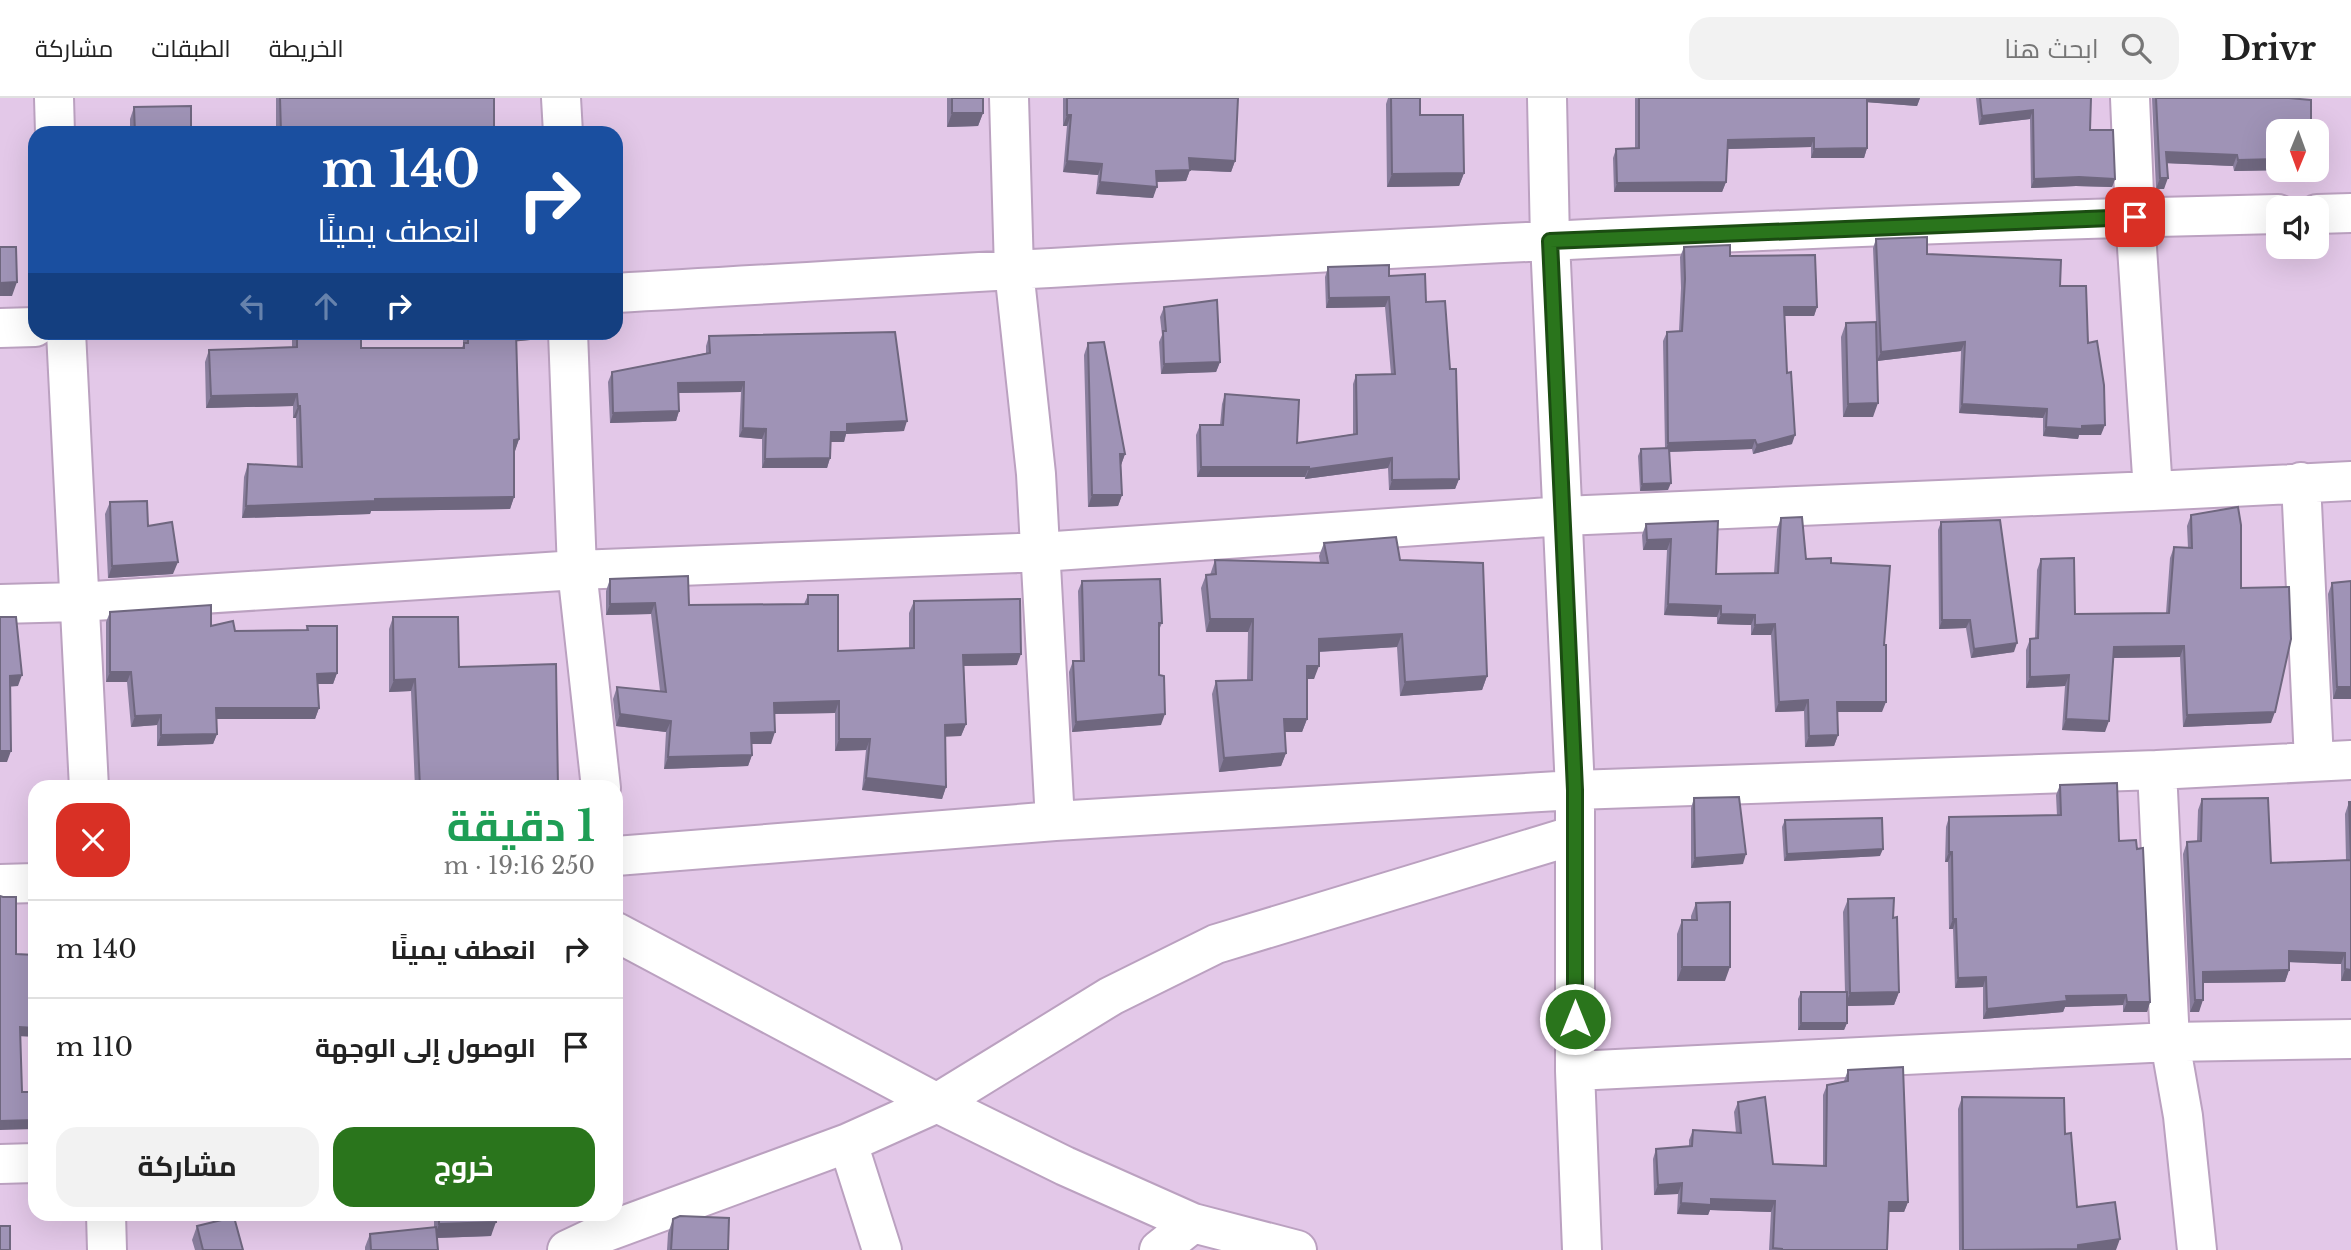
<!DOCTYPE html>
<html lang="ar">
<meta charset="utf-8">
<style>
:root{--surface:#fff;--page:#f2f2f2;--text:#222;--muted:#767676;--line:#e0e0e0;--accent:#2a751c}
body{margin:0;font-family:"Libre Baskerville",Cairo,serif;background:var(--page);color:var(--text);direction:rtl;height:100vh;display:flex;flex-direction:column;font-size:26px;white-space:nowrap}
*{box-sizing:border-box;margin:0}
p{font-size:23px;color:var(--muted)}
.icon{flex:none;width:38px;height:38px;fill:none;stroke:currentColor;stroke-width:2;stroke-linecap:round;stroke-linejoin:round}
.map{position:relative;flex:1;overflow:hidden;direction:ltr}
.sheet{position:absolute;left:28px;top:682px;width:595px;height:441px;display:flex;flex-direction:column;background:var(--surface);border-radius:21px;box-shadow:0 7px 28px #0002;direction:rtl}
.sheet>*{flex:none}
.banner{position:absolute;left:28px;top:28px;width:595px;height:214px;border-radius:21px;box-shadow:0 7px 28px #0002;direction:rtl;background:#1a4fa0;color:#fff;overflow:hidden}
.needle{width:46px;rotate:181deg}
.tools{position:absolute;left:2266px;top:21px;display:grid;gap:14px}
.tools a{display:grid;place-items:center;width:63px;height:63px;border-radius:14px;background:var(--surface);box-shadow:0 7px 28px #0002;font-size:35px}
.pin{position:absolute;display:grid;place-items:center;width:60px;height:60px;color:#fff;margin:-30px;border-radius:14px;box-shadow:0 4px 10px #0006}
.me{position:absolute;width:77px;margin:-38px;rotate:0deg;stroke-linejoin:round;filter:drop-shadow(0 0 5px #0008)}
.turn{display:flex;align-items:center;gap:24px;height:147px;padding:0 28px;font-size:32px}
.turn .icon{width:91px;height:91px;stroke-width:2.5}
.turn b{display:block;font-size:49px;line-height:60px}
.lanes{display:flex;align-items:center;height:66px;padding:0 28px;background:#0003;justify-content:center;gap:35px;direction:ltr}
.lanes .off{opacity:.35}
.round{display:grid;place-items:center;flex:none;width:74px;height:74px;border-radius:21px;background:var(--page)}
.summary{display:flex;align-items:center;justify-content:space-between;height:119px;padding:0 28px}
h1{font-size:42px;font-weight:700;line-height:52px;color:#1e9e55}
.button{display:flex;gap:14px;margin-top:auto;padding:14px 28px}
.button a{flex:1;height:80px;border-radius:21px;background:var(--accent);color:#fff;font-size:28px;font-weight:700;line-height:80px;text-align:center}
.button a+a{background:var(--page);color:var(--text)}
ul{padding:0;list-style:none}
li{display:flex;align-items:center;gap:21px;height:98px;padding:0 28px;border-top:2px solid var(--line)}
li div{flex:1}
li b{display:block;font-size:26px}
li em{font-style:normal}
header{display:flex;align-items:center;gap:42px;box-sizing:border-box;height:98px;padding:0 35px;background:var(--surface);border-bottom:2px solid var(--line)}
header strong{font-size:33px}
nav{display:flex;gap:38px;margin-inline-start:auto;font-size:24px}
.search{width:490px;height:63px;background:var(--page);display:flex;align-items:center;gap:18px;box-sizing:border-box;padding:0 24px;border-radius:21px;color:var(--muted);font-size:26px}
.map>svg:first-child{display:block}
</style>
<header>
<strong>Drivr</strong>
<div class="search"><svg class="icon" aria-label="search" viewBox="0 0 24 24"><circle cx="10" cy="10" r="6"/><path d="M15 15l6 6"/></svg>ابحث هنا</div>
<nav><a>الخريطة</a><a>الطبقات</a><a>مشاركة</a></nav>
</header>
<div class="map">
<svg width="2351" height="1152" viewBox="0 0 2351 1152">
<rect width="100%" height="100%" fill="#e3c8e8"/>
<g fill="none" stroke-linecap="round" stroke-linejoin="round">
<defs>
<path id="minor" d="M54 0 55 35
M561 0 563 35
M1009 0 1014 172 1036 376 1055 723
M1547 0 1550 143 1575 692V973L1582 1152
M2130 0 2135 119 2153 393
M2317 116 2351 115
M616 195C1170 163 1724 128 2278 116
M0 230 35 229
M66 234 89 690
M568 234 577 472 601 690
M2301 384 2314 663
M0 506 78 504 577 472 1041 454 1563 418 2153 393 2351 383
M2157 672 2170 944 2183 1018 2197 1152
M616 758 1055 723 1575 692 2157 672 2351 662
M0 786 35 785
M616 834 937 1005 1065 1068 1193 1125 1297 1152
M1575 973 2170 944 2351 941
M848 1045 882 1152
M0 1066 35 1065
M106 1116 107 1152
M567 1152 601 1136 848 1045 937 1005 1111 898 1216 846 1575 737
M1159 1152 1193 1125"/>
</defs>
<use href="#minor" stroke="#bba1c0" stroke-width="42"/>
<use href="#minor" stroke="#fff" stroke-width="38"/>
</g>
<path fill="#897e9d" d="M276 0H494L276 34Z
M947 0H983V15L978 28 947 29Z
M1063 0H1238L1235 63 1231 74 1190 72 1186 83 1157 84 1153 100 1096 96 1098 77 1063 74 1067 28H1063Z
M1388 0H1420V17L1464 75 1459 88 1387 89 1386 6Z
M1635 0H1920L1917 8 1867 4V50L1864 60H1811V49L1727 51 1726 84 1722 94H1614L1613 60 1616 51 1635 50Z
M1976 0H2091L2090 32 2115 81 2112 89 2076 88 2031 90 2030 21 1979 27Z
M2152 0H2289L2278 72H2295L2234 73 2233 68 2167 65 2164 91H2156Z
M134 9 191 35H130V21Z
M1876 141 1927 156 2060 188 2088 245 2101 337H2079L2078 341 2043 338V320L1959 315 1961 253 1877 263 1873 319H1843L1841 239 1846 225 1876 224 1873 150Z
M1684 149 1730 158 1817 209 1814 218H1785L1787 275 1792 346 1753 356 1752 351 1669 354 1668 392 1640 393 1638 358 1641 351 1665 350 1663 243 1667 234 1679 233 1681 190 1680 159Z
M1328 169 1389 178 1426 204 1459 381 1455 391 1389 392 1388 370 1305 381V379H1197L1196 337 1200 327H1220L1222 306 1225 296 1297 345 1353 336V286L1356 277 1391 276 1385 209 1326 210 1325 179Z
M1164 209 1220 264 1216 274 1161 276 1159 244 1162 237 1160 219Z
M293 234H361V250H462L463 247V234H532L530 242 516 243 519 341 515 353H514V399L510 411 371 413 370 416 242 420 244 379 248 366 297 369 296 320H293V308L206 310 205 264 209 252 292 249V238Z
M709 238 904 333 846 336 844 344H830V360L827 370H762V341L739 339 741 294 678 295 679 313 676 323 610 325 608 284 612 274 706 255V248Z
M1088 245 1125 356 1121 367 1122 397 1118 408 1088 409 1084 257Z
M110 404 148 428 173 476 108 480 105 416Z
M2191 417 2241 490 2271 625 2183 629 2180 559 2113 560 2105 634 2062 632 2065 588 2026 590V552L2030 541H2035L2037 472 2041 461 2075 516 2166 515 2170 460 2174 449 2188 450 2187 428Z
M1781 420 1806 461 1831 465 1884 547 1882 614H1837L1838 637 1834 648 1805 649 1804 613 1775 614 1771 537H1751V527L1717 526V519L1664 517 1667 452H1643L1642 437 1646 426 1718 423 1716 476 1774 475 1777 431Z
M1941 424 2014 554 1971 560 1966 530 1939 531 1938 432Z
M1324 445 1400 462 1487 578 1482 592 1400 598 1397 549 1319 554 1314 581H1307V621L1302 634H1285L1286 655 1281 668 1219 674 1212 596 1216 583 1247 582 1248 534H1206L1201 490 1206 477H1210L1215 462 1320 465 1319 458Z
M610 481 689 507 804 506 808 497 838 553 909 550V515L914 503 1017 567 964 568 966 626 961 638H945L946 689 942 701 862 692 866 652 835 653V615L775 616 771 646H752V657L748 668 664 671 666 634 616 628 613 601 617 589 660 593 651 516 606 517V493Z
M1082 483 1162 525 1159 532V577L1161 627 1072 634 1069 574 1073 563H1080L1078 493Z
M2332 485 2351 601H2333L2328 496Z
M110 514 211 528 235 533 306 532 307 528 337 575 333 586H318L319 610 315 621H216L217 636 213 646 157 648V627L131 629 127 584H106V524Z
M393 519 459 569 558 690H415L411 593 389 594V531Z
M2060 687 2119 743 2150 904 2147 914H2123V907L2065 909 2063 914 1983 921V889L1955 890 1953 831H1949L1948 764H1945L1946 729 1949 719 2057 718 2056 697Z
M1694 700 1743 766 1691 770V710Z
M2202 701 2271 765 2346 762 2345 716 2349 704H2351V883H2341V866L2289 864V872L2285 884 2203 885 2199 914H2190L2183 756 2187 744 2197 743 2198 712Z
M1785 722 1880 758 1784 763 1782 729Z
M1848 801 1893 820 1899 894 1894 907 1847 908V925L1844 932H1798V901L1801 894H1845L1843 814Z
M1696 805 1725 883H1677V836L1682 822H1691V818Z
M1848 972 1908 1104 1904 1114H1889L1887 1152H1769L1771 1114 1710 1112 1708 1117 1677 1116 1678 1096 1654 1097 1653 1061 1656 1051 1689 1049V1042L1693 1032 1736 1035 1734 1014 1738 1004 1773 1066 1823 1068V997L1827 987 1844 983Z
M1962 999 2065 1036 2077 1109 2116 1152H1959L1958 1011Z
M434 1116H495L491 1138 437 1140 438 1152H365V1149L370 1136 434 1130Z
M673 1121 728 1152H667L668 1135Z
M197 1128 243 1152H195L192 1142Z"/>
<path fill="#6f677f" d="M1865 0H1920L1917 8 1864 4Z
M2033 12 2030 21 1979 27 1982 18Z
M952 15H983L978 28 947 29Z
M1067 17H1071L1067 28H1063Z
M1814 40 1811 49 1725 51 1728 42Z
M1867 50 1864 60H1811L1814 51Z
M2166 54 2237 57 2233 68 2162 65Z
M1189 60 1235 63 1231 74 1185 72Z
M2278 61V72H2295L2234 73 2238 62Z
M1067 63 1102 66 1098 77 1063 74Z
M1190 72 1186 83 1152 84 1156 73Z
M1464 75 1459 88 1387 89 1392 76Z
M2079 79 2115 81 2112 89 2076 88 2031 90 2034 81Z
M2160 80H2168L2164 91H2156Z
M1100 84 1157 89 1153 100 1096 96Z
M1726 84 1722 94H1614L1617 85Z
M17 184 12 198H0V185Z
M1389 199 1385 209 1326 210 1329 200Z
M1784 209H1817L1814 218H1781Z
M515 234H532L530 242 511 244Z
M1965 244 1961 253 1877 263 1881 254Z
M1220 264 1216 274 1161 276 1164 266Z
M744 284 741 294 674 295 678 285Z
M297 296 293 308 206 310 211 298Z
M1878 305 1873 319H1843L1848 306Z
M1962 306 2047 311 2043 320 1959 315Z
M298 308H300L296 320H293Z
M679 313 676 323 610 325 613 315Z
M907 323 904 333 846 336 844 344H827L831 334 847 326Z
M2105 327 2101 337H2079L2078 341 2043 338 2046 329Z
M743 330 766 331 762 341 739 339Z
M1795 337 1792 346 1753 356 1757 347Z
M519 341 515 353 509 354 514 342Z
M1755 342 1752 351 1665 354 1668 345Z
M1120 356H1125L1121 367Z
M830 360 827 370H762L765 361Z
M1392 360 1388 370 1305 381 1309 371Z
M1201 369H1309L1305 379H1197Z
M1459 381 1455 391 1389 392 1392 382Z
M1671 385 1668 392 1640 393 1642 386Z
M1092 397H1122L1118 408 1088 409Z
M514 399 510 411 371 413 370 416 242 420 246 408 375 401Z
M1671 441 1667 452H1643L1647 442Z
M178 464 173 476 108 480 112 468Z
M655 505 651 516 606 517 610 506Z
M1668 506 1721 508 1717 519 1664 517Z
M1721 516 1755 517 1751 527 1717 526Z
M1210 521H1253L1248 534H1206Z
M1942 522H1970L1966 530 1939 531Z
M1775 526 1771 537H1751L1755 527Z
M1402 536 1397 549 1314 554 1319 541Z
M2017 545 2014 554 1971 560 1974 551Z
M2184 548 2180 559 2110 560 2114 549Z
M1021 556 1017 567 959 568 963 557Z
M1307 568H1319L1314 581H1302Z
M110 574H131L127 584H106Z
M337 575 333 586H313L317 576Z
M22 577 18 588 6 589 10 578Z
M2069 577 2065 588 2026 590 2030 579Z
M1487 578 1482 592 1400 598 1405 584Z
M415 581 411 593 389 594 394 582Z
M2337 589H2351V601H2333Z
M1808 602 1804 613 1775 614 1779 604Z
M839 603 835 615 770 616 774 605Z
M1837 604H1886L1882 614H1833Z
M216 610H319L315 621H212Z
M2275 614 2271 625 2183 629 2187 617Z
M620 616 671 623 666 634 616 628Z
M1165 616 1161 627 1072 634 1076 624Z
M161 617 157 627 131 629 135 618Z
M1284 621H1307L1302 634H1279Z
M2066 621 2109 623 2105 634 2062 632Z
M966 626 961 638 941 639 945 627Z
M775 634 771 646H747L751 635Z
M217 636 213 646 157 648 161 637Z
M1838 637 1834 648 1805 649 1809 638Z
M839 641H870L866 652 835 653Z
M0 653H11L7 664H0Z
M1286 655 1281 668 1219 674 1224 660Z
M752 657 748 668 664 671 668 659Z
M866 680 946 689 942 701 862 692Z
M500 687 499 690H419L420 689Z
M1883 751 1880 758 1784 763 1787 756Z
M1949 754H1952L1948 764H1945Z
M1746 756 1743 766 1691 770 1695 760Z
M1953 821H1956L1953 831H1949Z
M2289 853 2345 855 2341 866 2284 864Z
M1682 869H1730L1725 883H1677Z
M2345 871 2351 872V883H2341Z
M2289 872 2285 884 2198 885 2203 874Z
M1986 879 1983 889 1955 890 1958 880Z
M1899 894 1894 907 1845 908 1850 895Z
M2126 897 2123 907 2065 909 2063 914 1983 921 1987 911 2066 898Z
M2195 902H2203L2199 914H2190Z
M2127 904H2150L2147 914H2123Z
M1801 925H1847L1844 932H1798Z
M20 929 35 930V939L17 938Z
M35 1022V1031L0 1032V1023Z
M1682 1085 1678 1096 1654 1097 1658 1087Z
M1711 1101 1775 1103 1771 1114 1710 1112 1708 1117 1677 1116 1681 1105Z
M1889 1104H1908L1904 1114H1886Z
M496 1124 491 1138 434 1140 439 1126Z
M2120 1141 2116 1152H2037L2078 1147Z"/>
<path fill="#9f93b6" stroke="#6f677f" stroke-width="2" d="M280 0H494V35H229L281 34Z
M952 0H983V15H952Z
M1067 0H1238L1235 63 1189 60 1190 72 1156 73 1157 89 1100 84 1102 66 1067 63 1071 17H1067Z
M1391 0H1420V17H1463L1464 75 1392 76Z
M1639 0H1867V50L1814 51V40L1728 42 1726 84 1617 85 1616 51 1639 50Z
M1980 0H2091L2090 32H2113L2115 81 2079 79 2034 81 2033 12 1982 18Z
M2156 0H2289L2311 2V33H2278V61L2238 62 2237 57 2166 54 2168 80H2160Z
M191 8V35H135L134 9Z
M1927 139V156L2061 162 2060 188H2086L2088 245 2097 243 2104 287 2105 327 2082 328V331L2046 329 2047 311 1962 306 1965 244 1881 254 1876 141Z
M1730 147V158L1815 157 1817 209H1784L1787 275 1791 274 1795 337 1757 347 1755 342 1668 345 1667 234 1682 233 1685 181 1684 149Z
M0 149H16L17 184 0 185Z
M1389 167V178L1425 176 1426 204 1445 203 1450 271H1456L1459 381 1392 382V360L1309 371V369H1201L1200 327H1223L1225 296 1299 302 1297 345 1357 336 1356 277 1395 276 1389 199 1329 200 1328 169Z
M1217 202 1220 264 1164 266 1163 233H1166L1164 209Z
M1876 224 1878 305 1848 306 1846 225Z
M297 234H361V250H464V245H468V234H516L519 341 514 342V399L375 401V403L246 408 248 366 302 369 300 308H298L297 296 211 298 209 252 297 249Z
M895 234 907 323 847 326V334H831L830 360 765 361 766 331 743 330 744 284 678 285 679 313 613 315 612 274 710 255 709 238Z
M1104 244 1125 356H1120L1122 397H1092L1088 245Z
M1669 350 1671 385 1642 386 1641 351Z
M147 403 148 428 172 424 178 464 112 468 110 404Z
M2238 409 2241 427V490L2289 489 2291 541 2275 614 2187 617 2184 548 2114 549 2109 623 2066 621 2069 577 2030 579V541L2038 540 2041 461 2074 460 2075 516 2169 515 2174 449 2192 450 2191 417Z
M1802 419 1806 461 1831 460V465L1890 468 1884 547H1886V604H1837L1838 637 1809 638 1808 602 1779 604 1775 526 1755 527V517L1721 516V508L1668 506 1671 441 1647 442 1646 426 1718 423 1716 476 1778 475 1781 420Z
M2000 422 2017 545 1974 551 1970 522H1942L1941 424Z
M1396 439 1400 462 1483 465 1487 578 1405 584 1402 536 1319 541V568H1307V621H1284L1286 655 1224 660 1216 583 1252 582 1253 521H1210L1206 477 1216 476 1215 462 1328 465 1324 445Z
M688 478 689 507 808 506V497H838V553L914 550V503L1020 501 1021 556 963 557 966 626 945 627 946 689 866 680 870 641H839V603L774 605 775 634 751 635 752 657 668 659 671 623 620 616 617 589 666 594 655 505 610 506V481Z
M1160 481 1162 525H1159V577L1164 578 1165 616 1076 624 1073 563H1084L1082 483Z
M2351 483V589H2337L2332 485Z
M211 507V528L233 523 235 533 308 532 307 528H337V575L317 576 319 610H216L217 636 161 637V617L135 618 131 574H110V514Z
M0 519H16L22 577 10 578 11 653H0Z
M393 519H458L459 569 556 566 558 690H500V687L420 689 415 581 394 582Z
M2117 685 2119 743 2136 742 2137 751 2143 750 2150 904H2127L2126 897 2066 898 2067 903 1987 911 1986 879 1958 880 1956 821H1953L1952 754H1949V719L2061 717 2060 687Z
M1739 699 1746 756 1695 760 1694 700Z
M2268 700 2271 765 2351 762 2349 704H2351V872L2345 871V855L2289 853V872L2203 874V902H2195L2187 744 2201 743 2202 701Z
M1882 720 1883 751 1787 756 1785 722Z
M0 798 3 799H16V856L35 857V930L20 929 22 994H35V1022L0 1023Z
M1894 800 1893 820 1897 819 1899 894 1850 895 1848 801Z
M1730 804V869H1682V822H1697L1696 805Z
M1801 894H1847V925H1801Z
M1903 969 1908 1104H1889L1887 1152H1782V1151L1773 1150 1775 1103 1711 1101V1107L1681 1105 1682 1085 1658 1087 1656 1051 1692 1048 1693 1032 1741 1035 1738 1004 1765 999 1773 1066 1826 1068 1827 987 1848 983V972Z
M1962 999 2064 1000 2065 1036 2071 1035 2077 1109 2115 1104 2120 1141 2078 1147V1151L1963 1152Z
M439 1116H495L496 1124 439 1126Z
M680 1118 729 1120 728 1152H671L673 1121Z
M234 1119 243 1152H203L197 1128Z
M0 1128H10V1152H0Z
M436 1129 438 1152H371L370 1136Z"/>
<g fill="none" stroke-linecap="round" stroke-linejoin="round">
<defs>
<path id="route" d="M1575 921V692L1550 143 2135 119"/>
</defs>
<use href="#route" stroke="#1b4c12" stroke-width="18"/>
<use href="#route" stroke="#2a751c" stroke-width="12"/>
</g>
</svg>
<div class="tools">
<a><svg class="needle" viewBox="-14 -14 28 28"><path d="M0-13l5 13h-10z" fill="#e53935"/><path d="M0 13l5-13h-10z" fill="#767676"/></svg></a>
<a><svg class="icon" aria-label="sound" viewBox="0 0 24 24"><path d="M4 9h4l5-4v14l-5-4H4zM17 9q2 3 0 6"/></svg></a>
</div>
<div class="pin" style="left:2135px;top:119px;background:#d93025"><svg class="icon" aria-label="arrive" viewBox="0 0 24 24"><path d="M6 21V4h12l-3 4 3 4H6"/></svg></div>
<svg class="me" style="left:1575px;top:921px" viewBox="-20 -20 40 40"><circle r="17" fill="#2a751c" stroke="#fff" stroke-width="3"/><path d="M0-11L8 9 0 5-8 9z" fill="#fff"/></svg>
<div class="banner">
<div class="turn"><svg class="icon" aria-label="right" viewBox="0 0 24 24"><path d="M7 20v-9h11M14 6l5 5-5 5"/></svg><div><b>140 m</b>انعطف يمينًا</div></div>
<div class="lanes"><svg class="icon off" aria-label="left" viewBox="0 0 24 24"><path d="M17 20v-9H6M10 6l-5 5 5 5"/></svg><svg class="icon off" aria-label="ahead" viewBox="0 0 24 24"><path d="M12 20V5M6 11l6-6 6 6"/></svg><svg class="icon" aria-label="right" viewBox="0 0 24 24"><path d="M7 20v-9h11M14 6l5 5-5 5"/></svg></div>
</div>
<section class="sheet">
<div class="summary"><div><h1>1 دقيقة</h1><p>250 m · 19:16</p></div><a class="round" style="background:#d93025;color:#fff"><svg class="icon" aria-label="close" viewBox="0 0 24 24"><path d="M6 6l12 12M18 6L6 18"/></svg></a></div>
<ul>
<li><svg class="icon" aria-label="right" viewBox="0 0 24 24"><path d="M7 20v-9h11M14 6l5 5-5 5"/></svg><div><b>انعطف يمينًا</b></div><em>140 m</em></li>
<li><svg class="icon" aria-label="arrive" viewBox="0 0 24 24"><path d="M6 21V4h12l-3 4 3 4H6"/></svg><div><b>الوصول إلى الوجهة</b></div><em>110 m</em></li>
</ul>
<div class="button"><a>خروج</a><a>مشاركة</a></div>
</section>
</div>
